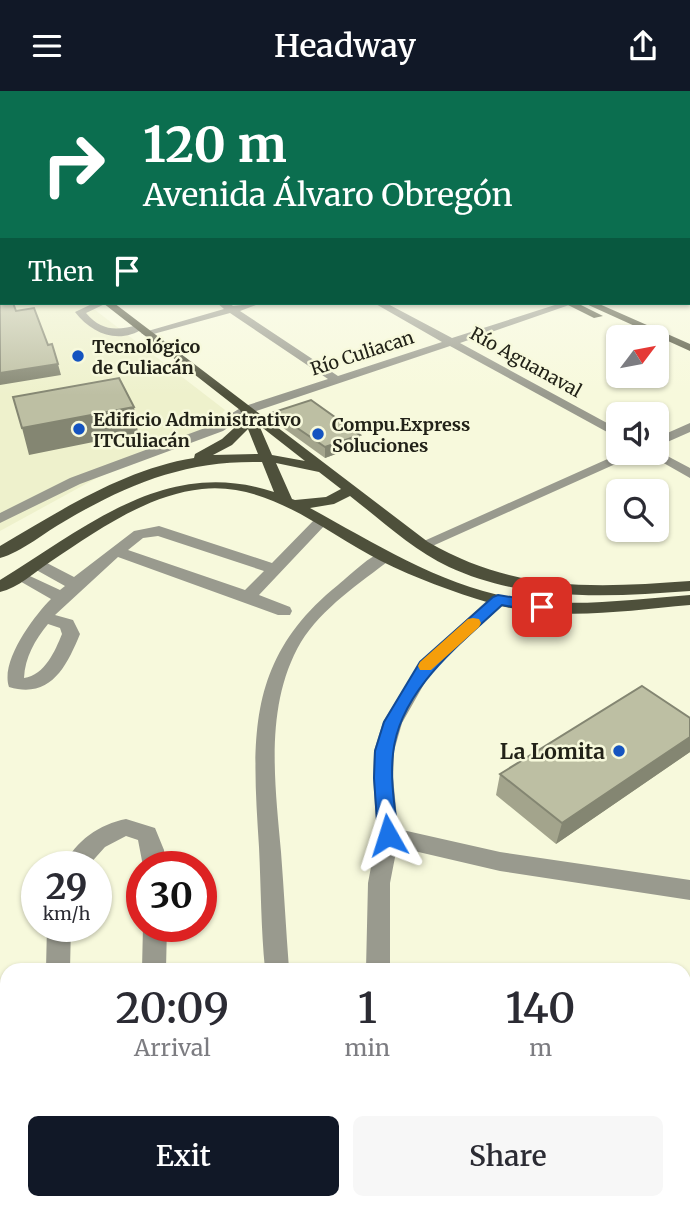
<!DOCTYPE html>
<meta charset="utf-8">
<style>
:root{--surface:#fff;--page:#f7f7f7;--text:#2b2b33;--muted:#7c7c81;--accent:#111827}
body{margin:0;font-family:Merriweather,serif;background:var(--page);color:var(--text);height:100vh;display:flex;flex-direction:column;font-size:26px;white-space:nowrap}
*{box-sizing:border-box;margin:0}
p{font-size:23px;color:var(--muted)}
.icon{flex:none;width:38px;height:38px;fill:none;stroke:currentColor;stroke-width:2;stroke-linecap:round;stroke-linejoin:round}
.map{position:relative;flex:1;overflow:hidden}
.drawer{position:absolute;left:0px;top:872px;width:691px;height:247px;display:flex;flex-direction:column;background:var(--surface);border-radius:21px 21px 0 0;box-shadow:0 2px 5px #0004}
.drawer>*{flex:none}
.hud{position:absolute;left:0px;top:0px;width:691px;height:214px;box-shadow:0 2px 5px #0004;background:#0b6e4f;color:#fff;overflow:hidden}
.needle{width:46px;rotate:58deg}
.controls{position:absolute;left:606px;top:234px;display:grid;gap:14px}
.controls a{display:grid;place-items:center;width:63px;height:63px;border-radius:10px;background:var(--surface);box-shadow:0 2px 5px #0004;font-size:35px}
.speed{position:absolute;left:21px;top:760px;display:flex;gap:14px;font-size:35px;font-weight:700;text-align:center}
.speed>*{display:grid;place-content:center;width:91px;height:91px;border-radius:50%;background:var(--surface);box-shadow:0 2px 5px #0004;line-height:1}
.speed small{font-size:18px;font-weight:400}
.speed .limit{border:10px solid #d22;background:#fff;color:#111}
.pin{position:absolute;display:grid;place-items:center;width:60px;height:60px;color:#fff;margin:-30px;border-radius:14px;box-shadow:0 4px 10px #0006}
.me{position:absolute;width:77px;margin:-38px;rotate:354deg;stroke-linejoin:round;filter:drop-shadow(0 0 5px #0008)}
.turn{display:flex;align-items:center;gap:24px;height:147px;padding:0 28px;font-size:32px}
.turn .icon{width:91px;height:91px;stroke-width:2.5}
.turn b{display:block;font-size:49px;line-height:60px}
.then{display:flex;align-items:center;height:66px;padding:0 28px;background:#0003;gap:14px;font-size:26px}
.eta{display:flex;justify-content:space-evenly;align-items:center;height:119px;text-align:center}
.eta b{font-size:42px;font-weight:600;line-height:49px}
.primary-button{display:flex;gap:14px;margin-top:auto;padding:14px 28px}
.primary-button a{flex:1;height:80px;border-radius:10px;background:var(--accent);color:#fff;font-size:28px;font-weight:600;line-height:80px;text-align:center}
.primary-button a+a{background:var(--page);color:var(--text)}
header{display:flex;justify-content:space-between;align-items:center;height:91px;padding:0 28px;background:var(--accent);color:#fff;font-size:32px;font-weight:600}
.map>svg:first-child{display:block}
</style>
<header><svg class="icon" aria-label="menu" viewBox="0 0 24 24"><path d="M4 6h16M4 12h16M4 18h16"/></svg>Headway<svg class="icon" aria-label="share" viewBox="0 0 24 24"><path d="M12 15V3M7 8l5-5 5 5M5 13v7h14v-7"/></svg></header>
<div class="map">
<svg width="690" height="1117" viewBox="0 0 690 1117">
<rect width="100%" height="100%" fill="#f7f9dc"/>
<path fill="#eef1cc" d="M0 147 2 212H86L225 319 200 348 104 383 0 440Z"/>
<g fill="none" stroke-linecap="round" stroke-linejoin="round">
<path fill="#999a8e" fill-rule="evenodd" d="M0 156 2 157V163L0 162Z
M94 212H107L86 222C102 241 117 239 139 234L144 237C119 254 92 243 75 221Z
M217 212H229L233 215 261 212 240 220 338 285 442 251 374 212H386L452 247 561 212H575L460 252 618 338V347L450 255 250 322 223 340 80 393 0 432V422L70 387 213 334 242 316 328 288 230 222 146 245 141 242 224 218Z
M690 332V341L656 356V347Z
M656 359 690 377V387L646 362H656Z
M621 362H640L428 457H418L415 454Z
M321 426 328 430 326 433 259 504 290 516 292 520 290 524H278L118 466 55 524 73 529 80 543C66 577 50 608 9 596 0 570 34 525 51 508L11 485 19 480 60 499 65 495 31 476 29 473 31 470H43L74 486 134 440 159 435 272 472 316 427ZM158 445 264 480 245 499 128 459 143 447ZM48 533 60 537 62 543C55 560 45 584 24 587 25 566 35 549 48 533Z
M386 460 394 465 391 468C360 492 322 517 301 551 264 614 275 692 281 761 284 800 286 839 289 878H265C261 838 261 797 259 756 252 647 246 568 338 494 352 483 369 464 386 460Z
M498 504 506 509 504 513 432 579 402 632 394 660 393 686 398 738 500 761 690 789V809L500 780 397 756 390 792V878H366L368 792 377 744 373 686 374 660 383 631 420 571 492 505Z
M126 728 155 737 164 759 165 775H143L138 749 126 745 105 756 88 775H64C75 750 100 733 126 728Z
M47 835H71L70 878H46Z
M143 835H167L166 878H142Z
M684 912 690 913V939L684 938Z
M690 1090V1117H669L672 1111H684V1092Z
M53 1111H84L82 1117H50Z
M326 1111H356L359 1117H328Z
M373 1111H403L404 1117H374Z
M565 1111H594L597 1117H567Z"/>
<path fill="#4e503b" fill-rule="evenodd" d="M103 212H114L428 451C515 501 593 497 690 490V500C609 506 525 511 449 476 413 459 381 429 350 405L334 413 310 417C376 453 443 496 519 508 576 517 634 508 690 504V514C623 520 555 531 490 512 453 501 415 487 381 470 324 441 270 391 202 398 146 404 95 441 50 471 35 481 18 497 0 501V489C87 436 166 365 274 401L262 371C187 369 129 392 65 430 45 441 22 461 0 467V455C60 420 124 378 194 367L195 363 222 348 244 328 240 319ZM259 334 305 370 272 364ZM248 338 258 363 213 364 232 354ZM276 372 319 381 341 398 326 406 295 409 292 408Z
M564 212H577L603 225 594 227Z
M584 212H597L690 253V260Z"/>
</g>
<path fill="#a3a48c" d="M274 321 360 354 325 367 275 331Z
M690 627V661L556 753 496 704 500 683Z"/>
<path fill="#848672" d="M58 273 61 284 0 294V282Z
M134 316 138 342 29 364 22 337Z
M360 344V354L325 367V356Z
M690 646V661L556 753 562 732Z"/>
<path fill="#bdbfa3" stroke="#848672" stroke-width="2" d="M2 182V212H13L16 220 34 217 48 254 52 253 58 273 0 282V183Z
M119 287 134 316 22 337 13 306Z
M311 309 360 344 325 356 274 321Z
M642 595 690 627V646L562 732 500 683Z"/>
<linearGradient id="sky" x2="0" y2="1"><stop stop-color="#88aaaf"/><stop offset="0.48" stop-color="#fbfcef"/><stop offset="1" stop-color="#fbfcef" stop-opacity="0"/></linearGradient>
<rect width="690" height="304" fill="url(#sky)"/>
<path fill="#1a73e8" stroke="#114b97" stroke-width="2" d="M498 504 542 511 550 516 542 521 502 514C459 554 399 600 393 663 390 690 395 717 398 744L395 750 388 752 381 750 378 744 374 687 375 660 384 631 420 571 493 506Z"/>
<path fill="#f59e0b" d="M473 527 479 528 481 532 479 536 431 579H420L418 575 420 571 468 528Z"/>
<g fill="#1554c0" stroke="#f7f9dc" stroke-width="2.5">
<circle cx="78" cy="265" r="7"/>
<circle cx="79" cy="338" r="7"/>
<circle cx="318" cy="343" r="7"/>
<circle cx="619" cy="660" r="7"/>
</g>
<g text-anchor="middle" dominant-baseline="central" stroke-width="5" stroke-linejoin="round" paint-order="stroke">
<g font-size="18" font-weight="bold" fill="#222218" stroke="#f7f9dc" text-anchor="start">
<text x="92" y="255">Tecnológico<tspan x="92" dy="21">de Culiacán</tspan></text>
<text x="93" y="328">Edificio Administrativo<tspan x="93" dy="21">ITCuliacán</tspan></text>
<text x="332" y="333">Compu.Express<tspan x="332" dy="21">Soluciones</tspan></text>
</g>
<g font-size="18" fill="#222218" stroke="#f7f9dc">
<text transform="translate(362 262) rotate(-18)">Río Culiacan</text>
<text transform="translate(526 271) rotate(29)">Río Aguanaval</text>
</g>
<g font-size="21" font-weight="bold" fill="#222218" stroke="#f7f9dc" text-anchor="end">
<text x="605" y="660">La Lomita</text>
</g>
</g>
</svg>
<div class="controls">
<a><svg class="needle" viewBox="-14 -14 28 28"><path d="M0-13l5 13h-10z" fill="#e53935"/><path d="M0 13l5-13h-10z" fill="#7c7c81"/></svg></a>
<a><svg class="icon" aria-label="sound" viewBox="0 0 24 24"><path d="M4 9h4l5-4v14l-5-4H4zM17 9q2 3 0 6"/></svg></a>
<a><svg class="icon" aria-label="search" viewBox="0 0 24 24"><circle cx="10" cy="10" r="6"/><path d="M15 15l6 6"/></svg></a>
</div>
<div class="speed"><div>29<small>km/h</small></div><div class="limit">30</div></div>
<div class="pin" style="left:542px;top:516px;background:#d93025"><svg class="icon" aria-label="arrive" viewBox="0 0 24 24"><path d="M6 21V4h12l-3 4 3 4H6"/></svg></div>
<svg class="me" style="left:388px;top:744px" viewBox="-20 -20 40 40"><path d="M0-17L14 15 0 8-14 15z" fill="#1a73e8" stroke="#fff" stroke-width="4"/></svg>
<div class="hud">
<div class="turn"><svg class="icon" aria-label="right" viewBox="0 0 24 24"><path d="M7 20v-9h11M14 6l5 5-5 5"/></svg><div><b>120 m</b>Avenida Álvaro Obregón</div></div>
<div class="then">Then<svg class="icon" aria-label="arrive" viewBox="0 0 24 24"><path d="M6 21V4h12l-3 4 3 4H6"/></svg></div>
</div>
<section class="drawer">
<div class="eta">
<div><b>20:09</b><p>Arrival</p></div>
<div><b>1</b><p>min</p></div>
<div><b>140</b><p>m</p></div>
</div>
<div class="primary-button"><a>Exit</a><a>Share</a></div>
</section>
</div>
